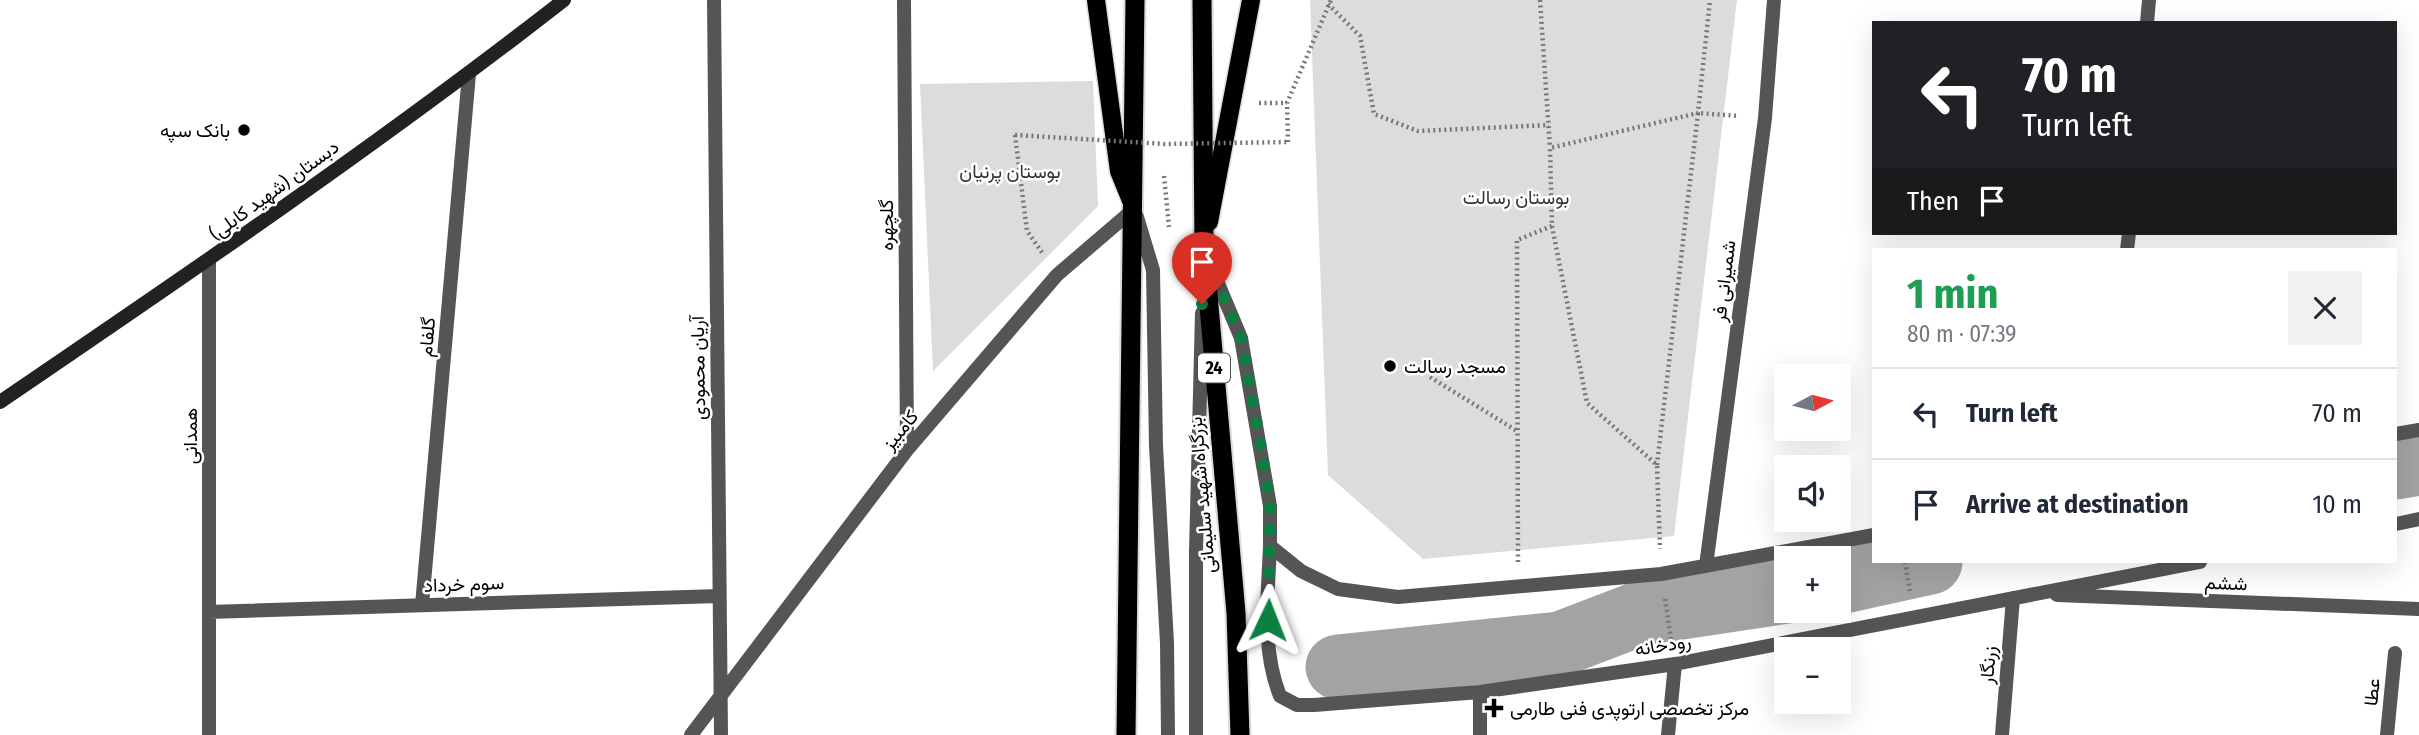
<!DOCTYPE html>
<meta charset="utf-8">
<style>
:root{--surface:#fff;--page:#f2f2f3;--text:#1f2937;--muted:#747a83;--line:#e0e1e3}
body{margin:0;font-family:"Fira Sans Condensed",Vazirmatn,sans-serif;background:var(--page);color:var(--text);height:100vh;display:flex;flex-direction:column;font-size:26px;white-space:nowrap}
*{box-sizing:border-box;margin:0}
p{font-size:23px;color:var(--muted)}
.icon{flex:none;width:38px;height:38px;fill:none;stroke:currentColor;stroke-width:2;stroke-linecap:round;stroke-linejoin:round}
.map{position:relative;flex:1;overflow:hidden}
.details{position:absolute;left:1872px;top:248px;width:525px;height:315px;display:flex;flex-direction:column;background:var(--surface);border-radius:0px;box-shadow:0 7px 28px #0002}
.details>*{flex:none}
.guide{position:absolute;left:1872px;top:21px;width:525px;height:214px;border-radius:0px;box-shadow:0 7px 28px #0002;background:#202124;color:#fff;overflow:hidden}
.needle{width:46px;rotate:83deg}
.buttons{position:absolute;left:1774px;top:364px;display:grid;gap:14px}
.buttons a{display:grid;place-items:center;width:77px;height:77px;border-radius:0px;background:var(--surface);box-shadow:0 7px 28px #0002;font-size:35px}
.pin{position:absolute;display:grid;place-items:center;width:60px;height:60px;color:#fff;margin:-72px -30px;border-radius:50% 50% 50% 0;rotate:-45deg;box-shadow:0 0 7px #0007}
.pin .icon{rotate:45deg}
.me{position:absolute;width:77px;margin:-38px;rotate:2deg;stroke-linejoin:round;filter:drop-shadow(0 0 5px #0008)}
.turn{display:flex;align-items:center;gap:24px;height:147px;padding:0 35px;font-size:32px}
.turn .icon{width:91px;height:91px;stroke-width:2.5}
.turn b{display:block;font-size:49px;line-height:60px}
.then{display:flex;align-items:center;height:66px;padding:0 35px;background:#0003;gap:14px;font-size:26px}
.round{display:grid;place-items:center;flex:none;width:74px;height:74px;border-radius:0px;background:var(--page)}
.headline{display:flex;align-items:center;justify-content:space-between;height:119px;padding:0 35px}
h1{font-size:42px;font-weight:700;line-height:52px;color:#1e9e55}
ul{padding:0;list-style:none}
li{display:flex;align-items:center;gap:21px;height:91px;padding:0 35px;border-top:2px solid var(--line)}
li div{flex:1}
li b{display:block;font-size:26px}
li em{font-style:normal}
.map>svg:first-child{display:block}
</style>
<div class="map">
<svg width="2419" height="735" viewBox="0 0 2419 735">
<rect width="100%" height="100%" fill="#fff"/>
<path fill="#dcdcdc" d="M1310 0H1737L1674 536 1423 559 1328 475Z
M1093 81 1098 206 933 371 920 84Z"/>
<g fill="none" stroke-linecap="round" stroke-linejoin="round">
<path stroke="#a3a3a3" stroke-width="65" d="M2396 467 2419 463
M1839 582 1930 562
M1338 667 1560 644 1641 613 1787 591"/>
<defs>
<path id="primary" d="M1096 0 1119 171 1132 203
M1209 222 1251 0"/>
<path id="trunk" d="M1202 0 1204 249 1236 613 1240 735
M1126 735 1135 0"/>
</defs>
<use href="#primary" stroke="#dbdbdb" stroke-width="21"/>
<use href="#trunk" stroke="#dbdbdb" stroke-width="23"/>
<path stroke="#777" stroke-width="4.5" stroke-dasharray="2 3.5" stroke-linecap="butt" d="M1540 0 1550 148
M1328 4 1360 36 1374 114 1418 131 1549 125
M1259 103H1287
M1015 135 1027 231 1043 254
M1288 142 1287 103 1331 0
M1164 176 1169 227
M1552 226 1587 403 1657 465 1660 549
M1430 377 1517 431
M1657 465 1698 113 1739 116
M1518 562 1517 240 1552 226 1550 148 1698 113 1710 0
M1905 562 1910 592
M1665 599 1671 639"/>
<path stroke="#555" stroke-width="14" d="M1137 217 1153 270 1156 446 1167 643 1168 735
M1196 735V552L1202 313"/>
<path stroke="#555" stroke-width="14" d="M714 0 721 735
M904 0 907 450
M2147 23 2149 0
M2127 250 2129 233
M209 260V735
M1209 262 1241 338 1270 506V546L1301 571 1338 589 1398 597 1661 574 1874 535
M2396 434 2419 430
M2396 524 2419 519
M1270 546C1268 597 1261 648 1280 696L1297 705H1314L1480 692 1675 664 2200 562
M1706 566 1765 118 1774 0
M2057 595 2419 609
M422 605 469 74
M209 612 719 596
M691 735 907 450 1057 275 1134 209
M1480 735V692
M1668 735 1675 664
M2002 735 2013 598
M2387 735 2395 653"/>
<path stroke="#222" stroke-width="14" d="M0 402C191 272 382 142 564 0"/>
<use href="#primary" stroke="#000" stroke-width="18"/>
<use href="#trunk" stroke="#000" stroke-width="19"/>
<path stroke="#777" stroke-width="4.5" stroke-dasharray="2 3.5" stroke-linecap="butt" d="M1015 135 1165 144 1288 142"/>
</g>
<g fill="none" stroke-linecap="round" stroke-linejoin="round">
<path stroke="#0b8043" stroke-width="12" stroke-dasharray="0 21.6" d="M1202 304 1204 249 1241 338 1261 447 1270 506 1268 620"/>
</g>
<g fill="#000" stroke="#fff" stroke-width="2.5">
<circle cx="244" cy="130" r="7"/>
<circle cx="1390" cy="366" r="7"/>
<path d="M1490.5 697.5h7v7h7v7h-7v7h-7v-7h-7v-7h7z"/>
</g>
<g text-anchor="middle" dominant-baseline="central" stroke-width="5" stroke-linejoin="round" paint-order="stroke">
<rect fill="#fff" stroke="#4c4c4c" stroke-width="2" x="1198" y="353.5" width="32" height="29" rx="5"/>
<g font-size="18" font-weight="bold" fill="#000">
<text x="1214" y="368">24</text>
</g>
<g font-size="19" fill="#000" stroke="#fff" text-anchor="start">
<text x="230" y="130" text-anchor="end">بانک سپه</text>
<text x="1404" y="366">مسجد رسالت</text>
<text x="1510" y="708">مرکز تخصصی ارتوپدی فنی طارمی</text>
</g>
<g font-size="19" fill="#333" stroke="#fff">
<text x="1010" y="171">بوستان پرنیان</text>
<text x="1516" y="197">بوستان رسالت</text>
</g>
<g font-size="19" fill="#000" stroke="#fff">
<text transform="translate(274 190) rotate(-36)">دبستان (شهید کابلی)</text>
<text transform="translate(886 225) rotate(-90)">گلچهره</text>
<text transform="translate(1724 281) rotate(-83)">شمیرانی فر</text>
<text transform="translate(427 337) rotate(-85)">گلفام</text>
<text transform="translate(698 368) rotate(-91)">آریان محمودی</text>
<text transform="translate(900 430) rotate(-51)">کامبیز</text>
<text transform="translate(190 436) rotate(-90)">همدانی</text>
<text transform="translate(1202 495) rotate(-95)">بزرگراه شهید سلیمانی</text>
<text transform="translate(2226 583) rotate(2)">ششم</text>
<text transform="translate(464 584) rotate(-2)">سوم خرداد</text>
<text transform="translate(1663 645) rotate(-9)">رودخانه</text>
<text transform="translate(1988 665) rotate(-85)">زرنگار</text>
<text transform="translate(2372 692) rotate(-84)">عطا</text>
</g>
</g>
</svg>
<div class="buttons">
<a><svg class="needle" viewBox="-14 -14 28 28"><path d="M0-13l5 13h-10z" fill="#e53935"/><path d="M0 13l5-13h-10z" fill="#747a83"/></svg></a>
<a><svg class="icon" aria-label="sound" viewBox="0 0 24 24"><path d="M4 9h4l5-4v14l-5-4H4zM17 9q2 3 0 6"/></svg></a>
<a>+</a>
<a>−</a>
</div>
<div class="pin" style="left:1202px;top:304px;background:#d93025"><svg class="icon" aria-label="arrive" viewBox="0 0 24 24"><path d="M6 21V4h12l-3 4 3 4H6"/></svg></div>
<svg class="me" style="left:1268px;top:620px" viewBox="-20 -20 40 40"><path d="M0-17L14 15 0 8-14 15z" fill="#0b8043" stroke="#fff" stroke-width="4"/></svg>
<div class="guide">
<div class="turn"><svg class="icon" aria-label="left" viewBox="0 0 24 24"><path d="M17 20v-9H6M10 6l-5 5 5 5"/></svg><div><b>70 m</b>Turn left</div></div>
<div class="then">Then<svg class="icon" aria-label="arrive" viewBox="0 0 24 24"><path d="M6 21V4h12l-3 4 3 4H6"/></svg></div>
</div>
<section class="details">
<div class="headline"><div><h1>1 min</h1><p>80 m · 07:39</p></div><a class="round"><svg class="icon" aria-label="close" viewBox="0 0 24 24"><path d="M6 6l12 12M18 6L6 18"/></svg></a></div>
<ul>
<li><svg class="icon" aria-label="left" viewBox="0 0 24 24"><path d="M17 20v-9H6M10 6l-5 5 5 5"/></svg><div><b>Turn left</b></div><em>70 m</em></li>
<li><svg class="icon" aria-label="arrive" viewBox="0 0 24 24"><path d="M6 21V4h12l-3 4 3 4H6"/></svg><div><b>Arrive at destination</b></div><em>10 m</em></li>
</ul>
</section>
</div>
